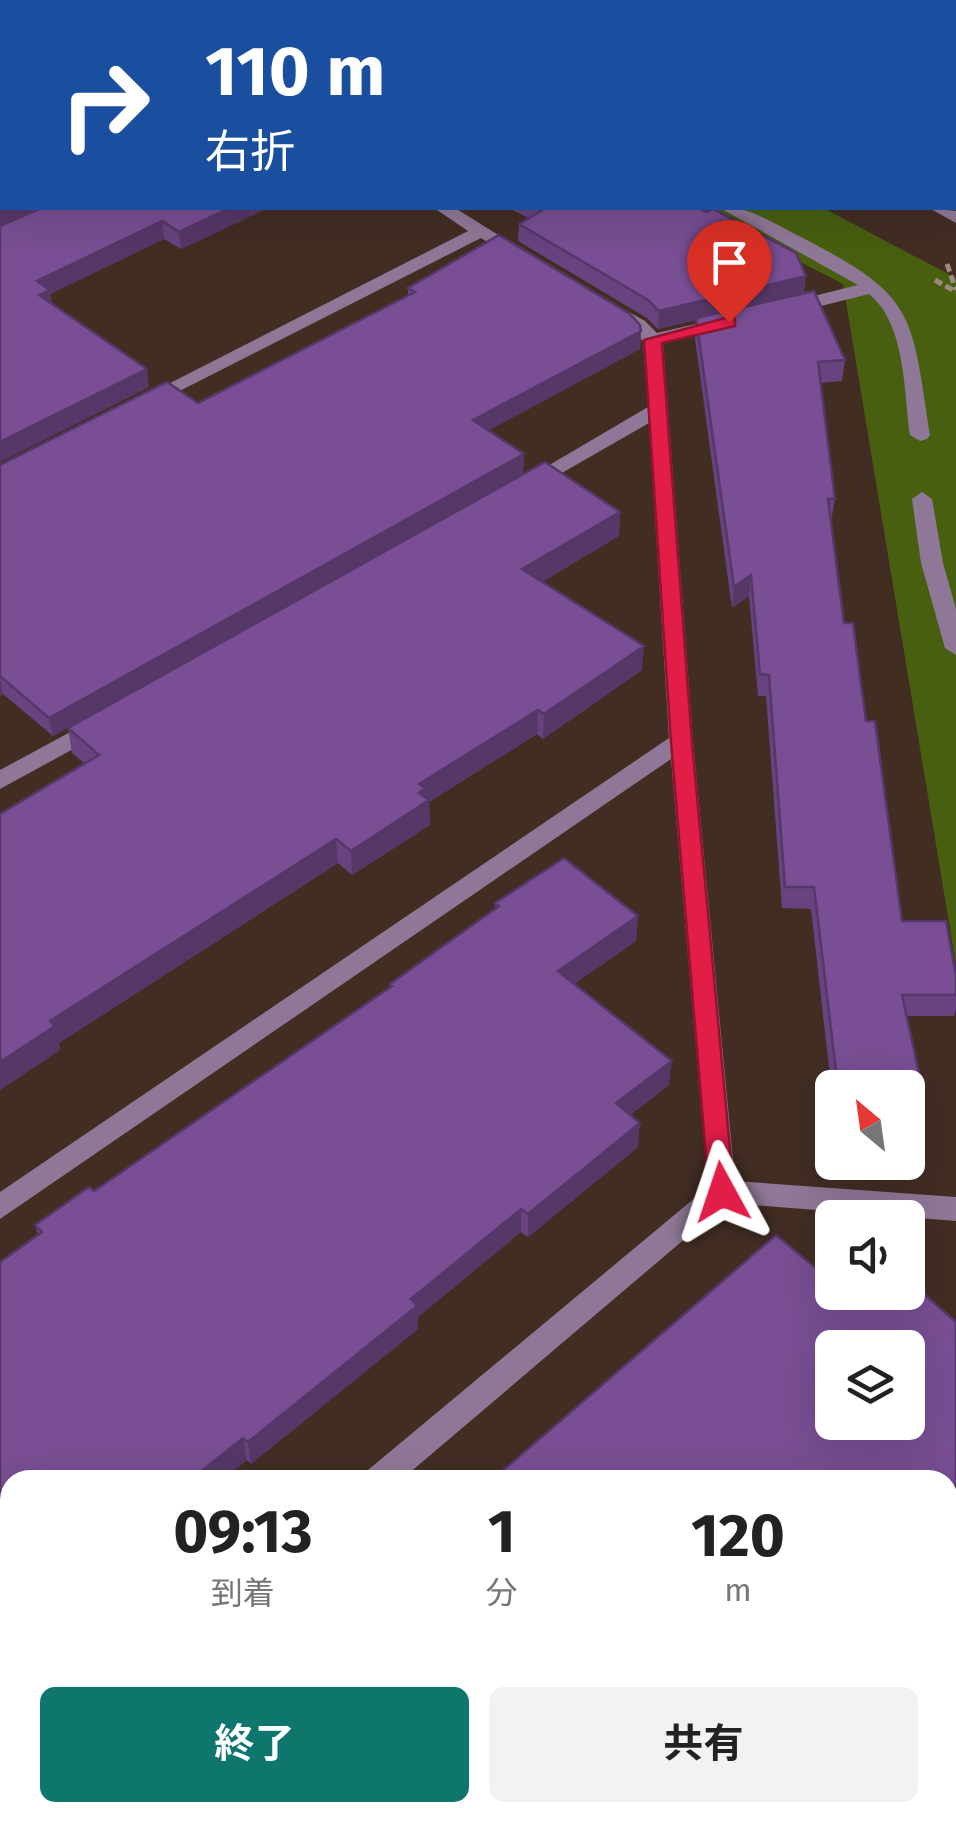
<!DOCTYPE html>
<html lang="ja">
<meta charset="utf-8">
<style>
:root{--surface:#fff;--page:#f2f2f2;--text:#222;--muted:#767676;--accent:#0f766e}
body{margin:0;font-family:"Fira Sans","Noto Sans JP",sans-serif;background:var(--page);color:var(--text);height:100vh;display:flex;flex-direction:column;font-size:38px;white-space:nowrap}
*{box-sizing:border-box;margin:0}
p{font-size:32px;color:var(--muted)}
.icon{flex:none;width:55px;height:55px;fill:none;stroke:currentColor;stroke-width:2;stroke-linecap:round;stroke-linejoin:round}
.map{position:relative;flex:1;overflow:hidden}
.panel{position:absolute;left:0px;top:1470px;width:958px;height:352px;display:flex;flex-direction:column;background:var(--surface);border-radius:30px 30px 0 0;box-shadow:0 10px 40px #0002}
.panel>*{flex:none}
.guide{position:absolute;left:0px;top:0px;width:958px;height:210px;box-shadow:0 10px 40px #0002;background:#1a4fa0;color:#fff;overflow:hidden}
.needle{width:65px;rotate:331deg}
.fabs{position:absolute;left:815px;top:1070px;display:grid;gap:20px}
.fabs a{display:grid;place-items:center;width:110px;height:110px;border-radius:15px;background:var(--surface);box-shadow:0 10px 40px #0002;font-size:50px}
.pin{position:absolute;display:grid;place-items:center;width:85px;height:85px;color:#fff;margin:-102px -42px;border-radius:50% 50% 50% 0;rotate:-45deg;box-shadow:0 0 10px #0007}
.pin .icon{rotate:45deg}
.me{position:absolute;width:110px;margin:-55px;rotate:355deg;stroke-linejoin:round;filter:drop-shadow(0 0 8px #0008)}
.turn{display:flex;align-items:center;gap:35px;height:210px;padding:0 40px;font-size:45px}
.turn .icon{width:130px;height:130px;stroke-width:2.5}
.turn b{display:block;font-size:70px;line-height:85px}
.eta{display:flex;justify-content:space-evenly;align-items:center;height:170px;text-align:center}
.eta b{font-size:60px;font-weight:700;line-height:70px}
.primary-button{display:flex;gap:20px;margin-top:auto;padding:20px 40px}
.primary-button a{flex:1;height:115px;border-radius:15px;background:var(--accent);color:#fff;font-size:40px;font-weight:700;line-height:115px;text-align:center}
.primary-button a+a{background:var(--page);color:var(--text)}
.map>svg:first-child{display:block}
</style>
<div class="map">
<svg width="956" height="1822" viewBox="0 0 956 1822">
<rect width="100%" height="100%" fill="#422d23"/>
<path fill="#475f0f" d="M696 208H823L956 278V965L843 284Z"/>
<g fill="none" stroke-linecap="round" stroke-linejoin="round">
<path stroke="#9c8a82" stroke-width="5" stroke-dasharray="8 4" stroke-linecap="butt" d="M947 264 956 290
M935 280 956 292"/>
<path fill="#8f7897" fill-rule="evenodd" d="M98 0H117L118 2H100Z
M2 45V55L0 56V46Z
M956 141V154H955V141Z
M434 208H455L532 256 530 260H516L481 238 150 406 143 408 133 402 468 231Z
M720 208C749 206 773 223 799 236 916 296 911 311 930 435L927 439 920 441 910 435C904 392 906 324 869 294L789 314 782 312V304L858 285Z
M929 208 956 211V223Z
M613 303 645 321 657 333 726 317 736 323 733 327 663 343 693 741 735 1181 956 1197V1221L727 1203 401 1480H364L368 1470 708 1187 671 759 0 1219V1192L669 738 649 423 534 489 527 490 517 484 648 407 643 341 606 313 603 309Z
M922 492 932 499 943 563 956 609V655L945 648 921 563 912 499Z
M100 716 108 718 112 724 108 730 0 789V770Z
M956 1705V1742L948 1745V1708Z
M10 1774 11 1812 0 1817V1778Z
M840 1812H880L876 1822H836Z"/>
</g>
<path fill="#68437f" d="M0 64 2 208H268L181 249 164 239 50 294 52 304 149 387 0 462 40 208 0 225Z
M509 208H698L804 293 845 360 842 381 820 383 835 499 831 521 844 623 866 721 902 921 956 975V1009L954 1016H906L920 1077 915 1098H908V1088H832V1094L811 909 782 908 766 696H758L749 596 732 608 695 339 696 320 658 329 647 318 518 241 519 224 528 218Z
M408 288 641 331 640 349 488 430 524 454 523 473 53 736 3 694 0 696V465L198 403 408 296Z
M620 512 619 536 542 582 642 670 543 739 537 734 429 802 430 825 352 875 338 863 59 1043 60 1050 0 1090V814L84 763 72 753 68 728Z
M495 903 638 916 636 941 574 984 669 1085 630 1115 638 1147 528 1237 521 1232 418 1317V1329L251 1464 247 1460 221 1480H10L38 1235 35 1225 94 1191 390 988V984L495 909Z
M824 1243 890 1294V1292H908L956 1322V1527L948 1528V1480L820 1271 819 1266Z"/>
<path fill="#553768" d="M678 0H712L707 2H672Z
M2 205V208H42L0 225V206Z
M230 208H268L181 249 179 232Z
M162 221 164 239 50 294 52 308 42 313 37 281Z
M806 276 804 294 658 329 659 311Z
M641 331 640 349 473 439V420Z
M147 369 149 387 0 462V442Z
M524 454 523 473 53 736 49 718Z
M620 512 619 536 521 594 522 569Z
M751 575 749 596 732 608 734 587Z
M644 646 642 670 543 739 544 714Z
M0 677 3 694 0 696Z
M538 710 537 734 429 802 430 825 352 875 351 851 419 784Z
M336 839 338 863 59 1043 60 1050 0 1090V1062L50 1021Z
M638 916 636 941 557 996 558 971Z
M672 1061 669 1085 615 1127 616 1103Z
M640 1123 638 1147 528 1237V1214Z
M521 1209V1232L418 1317V1329L251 1464 248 1442 411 1299Z
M243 1438 247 1460 221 1480H190Z
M954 1506 948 1527V1513Z
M10 1606V1632L0 1640V1614Z
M624 1812H641L631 1822H614Z"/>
<path fill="#794e94" stroke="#553768" stroke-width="2.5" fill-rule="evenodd" d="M146 0H678L672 2H147Z
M2 63V205L0 206V64Z
M41 208H230L179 232 162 221 37 281 50 290 39 295 147 369 0 442V226Z
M541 208H698L707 212 713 209 796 253 806 276 659 311 648 300 519 224 544 209Z
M499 235 630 314 640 325 641 331 473 420 524 454 49 718 0 676V465L167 382 198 403 415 292 408 288Z
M814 291 845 360 818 362 835 499H828L844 623H853L866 721H875L902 921H946L956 975V995H902L920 1077 837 1079 814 887H785L769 675 760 674 751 575 734 587 696 318Z
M545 462 620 512 522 569 644 646 544 714 538 710 419 784 425 788 419 793 429 800 351 851 336 839 50 1021 55 1026 0 1062V814L99 755 68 728Z
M564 858 638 916 558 971 672 1061 616 1103 640 1123 528 1214 521 1209 411 1299 417 1306 248 1442 243 1438 190 1480H10V1606L0 1614V1262L42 1232 35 1225 89 1187 94 1191 392 986 390 984 499 906 495 903Z
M776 1235 829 1279 824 1243 832 1249V1292H888L901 1303 899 1292H908V1280L956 1322V1506L948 1513V1480H492ZM832 1348H908V1422H832Z
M150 1812H624L614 1822H140Z"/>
<path fill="#e11d48" stroke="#92132f" stroke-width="2.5" d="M729 317 735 318V326L662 343 692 742 734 1192 730 1199 722 1202 713 1199 709 1192 671 742 644 340Z"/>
</svg>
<div class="fabs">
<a><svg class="needle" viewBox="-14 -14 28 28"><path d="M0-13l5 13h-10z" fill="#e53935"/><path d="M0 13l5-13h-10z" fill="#767676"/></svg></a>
<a><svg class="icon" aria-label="sound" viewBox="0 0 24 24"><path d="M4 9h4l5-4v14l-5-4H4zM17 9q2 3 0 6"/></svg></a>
<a><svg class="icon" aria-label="layers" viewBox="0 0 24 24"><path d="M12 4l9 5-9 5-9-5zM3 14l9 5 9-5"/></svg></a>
</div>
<div class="pin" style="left:729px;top:322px;background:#d93025"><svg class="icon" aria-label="arrive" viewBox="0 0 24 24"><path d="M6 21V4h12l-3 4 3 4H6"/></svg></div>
<svg class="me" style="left:722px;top:1192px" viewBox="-20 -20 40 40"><path d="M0-17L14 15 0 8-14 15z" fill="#e11d48" stroke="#fff" stroke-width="4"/></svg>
<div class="guide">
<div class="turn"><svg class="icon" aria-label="right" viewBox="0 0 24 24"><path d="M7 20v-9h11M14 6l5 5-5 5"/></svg><div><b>110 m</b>右折</div></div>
</div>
<section class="panel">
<div class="eta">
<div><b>09:13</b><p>到着</p></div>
<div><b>1</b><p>分</p></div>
<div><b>120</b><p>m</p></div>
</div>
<div class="primary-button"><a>終了</a><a>共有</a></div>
</section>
</div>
